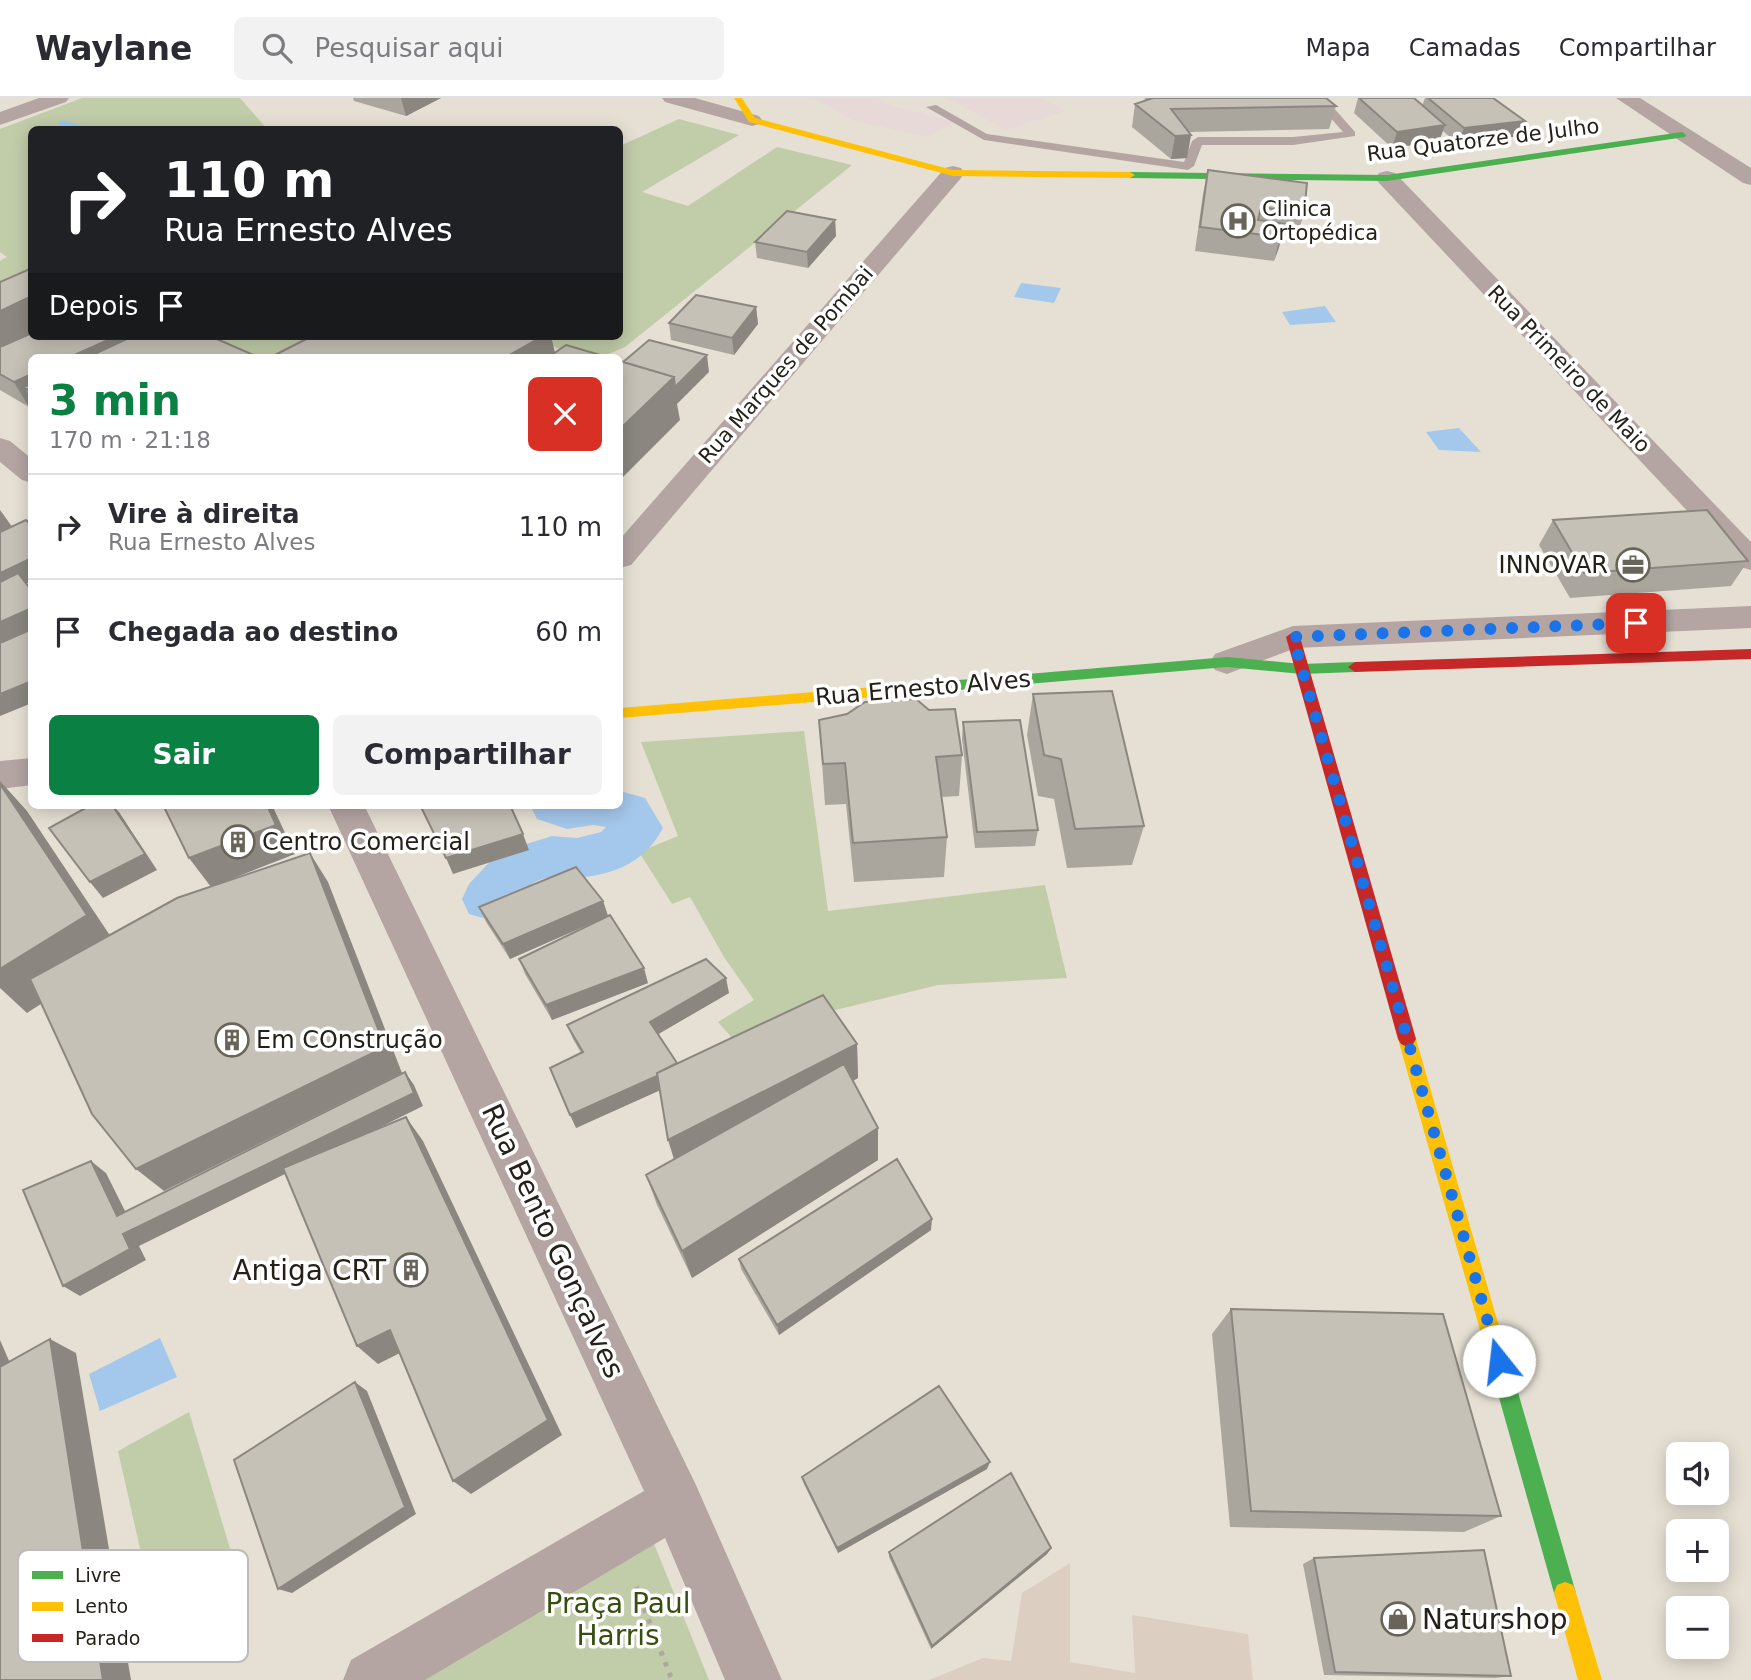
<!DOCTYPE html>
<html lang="pt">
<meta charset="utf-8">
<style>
:root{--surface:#fff;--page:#f2f2f3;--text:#2b2b33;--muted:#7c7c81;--line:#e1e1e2;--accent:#0b8043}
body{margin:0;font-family:"DejaVu Sans",sans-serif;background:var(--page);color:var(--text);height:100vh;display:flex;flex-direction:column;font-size:26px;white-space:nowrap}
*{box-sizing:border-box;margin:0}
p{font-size:23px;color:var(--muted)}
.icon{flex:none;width:38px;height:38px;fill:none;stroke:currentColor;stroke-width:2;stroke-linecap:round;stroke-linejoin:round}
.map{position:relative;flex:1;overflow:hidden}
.drawer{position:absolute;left:28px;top:256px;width:595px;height:455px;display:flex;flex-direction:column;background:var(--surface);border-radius:10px;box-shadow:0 4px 18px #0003}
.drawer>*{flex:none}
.guide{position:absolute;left:28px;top:28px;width:595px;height:214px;border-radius:10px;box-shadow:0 4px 18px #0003;background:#202124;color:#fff;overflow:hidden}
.fabs{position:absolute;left:1666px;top:1344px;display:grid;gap:14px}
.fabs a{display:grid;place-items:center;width:63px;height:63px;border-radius:10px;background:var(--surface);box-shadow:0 4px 18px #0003;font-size:35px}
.pin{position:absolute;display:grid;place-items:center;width:60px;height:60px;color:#fff;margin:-30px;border-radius:14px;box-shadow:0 4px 10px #0006}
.me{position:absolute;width:77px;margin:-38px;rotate:344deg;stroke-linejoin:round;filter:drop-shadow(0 0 5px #0008)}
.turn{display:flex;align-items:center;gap:24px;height:147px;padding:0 21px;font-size:32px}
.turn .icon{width:91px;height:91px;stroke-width:2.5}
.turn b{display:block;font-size:49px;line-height:60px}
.then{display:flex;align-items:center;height:66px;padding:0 21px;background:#0003;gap:14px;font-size:26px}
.round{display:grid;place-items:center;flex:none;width:74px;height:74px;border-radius:10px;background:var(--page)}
.overview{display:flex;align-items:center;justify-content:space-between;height:119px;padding:0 21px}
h1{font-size:42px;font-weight:600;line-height:52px;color:var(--accent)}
.primary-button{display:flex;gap:14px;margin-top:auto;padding:14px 21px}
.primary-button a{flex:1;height:80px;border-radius:10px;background:var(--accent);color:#fff;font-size:28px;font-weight:600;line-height:80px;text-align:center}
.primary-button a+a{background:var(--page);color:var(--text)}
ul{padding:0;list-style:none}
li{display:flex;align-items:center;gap:21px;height:105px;padding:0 21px;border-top:2px solid var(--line)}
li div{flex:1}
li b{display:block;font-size:26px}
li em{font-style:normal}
header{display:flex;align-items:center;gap:42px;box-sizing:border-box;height:98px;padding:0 35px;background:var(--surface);border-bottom:2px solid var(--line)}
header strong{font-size:33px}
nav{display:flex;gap:38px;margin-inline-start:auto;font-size:24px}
.search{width:490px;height:63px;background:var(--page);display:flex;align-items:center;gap:18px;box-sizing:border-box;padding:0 24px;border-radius:10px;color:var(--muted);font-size:26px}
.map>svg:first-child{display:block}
</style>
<header>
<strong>Waylane</strong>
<div class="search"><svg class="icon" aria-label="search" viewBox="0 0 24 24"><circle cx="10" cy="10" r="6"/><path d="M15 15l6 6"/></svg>Pesquisar aqui</div>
<nav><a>Mapa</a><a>Camadas</a><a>Compartilhar</a></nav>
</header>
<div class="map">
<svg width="1751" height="1582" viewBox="0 0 1751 1582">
<rect width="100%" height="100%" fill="#e6e0d4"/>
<path fill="#dccfc2" d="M1070 1465V1564L1135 1575 1132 1517 1248 1536 1253 1582H929L983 1560 1011 1563 1022 1495Z"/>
<path fill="#e8d9d9" d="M812 0H878L886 6 956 24 926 39 852 22Z
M947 0H1042L1066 13 1006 32Z"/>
<path fill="#c1cca9" d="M82 0H240L267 31 32 32 31 214 0 229V163L7 159 0 154V31Z
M679 21 739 37 642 94 688 108 777 49 852 67 625 249C585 267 573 261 538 238H620V48Z
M192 238H356L316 259H243Z
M804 633 828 813 1045 787 1067 880 938 887 815 917 742 951 718 924 754 902 724 859 690 799 672 806 639 754 678 738 641 644Z
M189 1314 241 1487 160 1539 118 1353Z
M648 1431 709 1582H405Z"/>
<path fill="#a4c8eb" d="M1021 185 1061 190 1054 205 1014 199Z
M1325 208 1336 224 1290 227 1282 214Z
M1459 330 1481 354 1439 352 1426 334Z
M160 1240 177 1279 100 1313 89 1276Z"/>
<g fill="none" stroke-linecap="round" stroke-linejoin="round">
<path fill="#a4c8eb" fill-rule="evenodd" d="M62 22 92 30 93 32H77L59 27 58 25Z"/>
<path fill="#a4c8eb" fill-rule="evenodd" d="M620 693 645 700 663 730C645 764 616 776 578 780 563 782 549 776 535 784 506 802 516 832 469 816L462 801 469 786 498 755 552 738 577 740 601 734 606 729 593 727 567 731 537 721 530 707H620Z"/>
<path stroke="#b0a6a1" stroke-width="5" stroke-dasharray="4.5 7" stroke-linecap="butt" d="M636 1489 672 1582"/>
<path fill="#b4a5a3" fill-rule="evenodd" d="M1313 0H1325L1355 34V38L1293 47H1202L1194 68 1188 72 984 42 926 9 936 7 987 36 1184 64 1192 43 1198 39H1293L1343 34Z"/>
<path fill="#b4a5a3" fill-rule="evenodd" d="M39 0H69L66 4 0 27V14Z
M662 0H695L759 18 762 22 759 26 752 28 665 4Z
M1616 0H1640L1751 70V87L1743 85Z
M953 68 961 70 964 75 961 80 631 467 620 470V441L945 70Z
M1387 73 1395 75 1751 444V472L1740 469 1379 85 1376 80 1379 75Z
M0 340 10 343 32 361V385L22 382 0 364Z
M1751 508V530L1296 550 1227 576 1215 572 1210 564 1215 556 1293 528Z
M32 660V687L0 691V663Z
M328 707H364L695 1385 782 1582H725L665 1440 425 1582H343L351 1562 644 1393Z"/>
<path fill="#4caf50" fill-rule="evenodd" d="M1682 34 1686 37 1685 39 1387 83 1130 80 1125 77 1130 74 1387 77Z
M1227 559 1302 566 1355 564 1362 569 1355 574 1302 576 1227 569 935 594 928 589 935 584Z
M1490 1222 1497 1225 1500 1232 1576 1495 1573 1503 1565 1506 1557 1503 1554 1495 1480 1232 1483 1225Z"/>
<path fill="#ffc107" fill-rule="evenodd" d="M734 0H742L755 20 953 72 1130 74 1135 77 1130 80 953 78 749 24Z
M935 584 942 589 935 594 620 620V610Z
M1407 933 1413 936 1416 941 1500 1232 1497 1239 1490 1242 1483 1239 1480 1232 1398 941 1401 936Z
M1565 1484 1573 1487 1576 1495 1602 1582H1578L1554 1495 1557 1487Z"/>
<path fill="#c62828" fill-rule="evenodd" d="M1293 534 1300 539 1416 941 1413 946 1407 949 1401 946 1398 941 1286 539Z
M1751 551V561L1355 574 1348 569 1355 564Z"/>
</g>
<path fill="#aaa69d" d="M353 0H441L406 18 354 3Z
M1145 0H1326L1336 8 1329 31 1189 34 1191 37 1187 60 1171 61 1132 29 1135 6 1144 3Z
M1358 0 1422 8 1425 0H1493L1519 38 1458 46 1443 33 1439 43 1392 50 1354 15Z
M1208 72 1304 115 1297 139 1282 137 1274 163 1195 153 1203 96Z
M835 122 836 138 808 170 757 160 755 144Z
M0 184 32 238V308L29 309 0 292Z
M756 209 758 226 734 257 671 242 669 225Z
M1553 422 1748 463 1731 488 1570 500 1539 447Z
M1033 596 1144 728 1132 767 1067 770 1054 701 1038 698 1027 637Z
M819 622 962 657 959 698 941 699 947 739 944 779 854 784 846 706 825 707Z
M963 624 1038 732 1035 748 975 750 962 641Z
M603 803 608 818 510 861 486 824 479 809Z
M519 861 648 885 552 922 525 876Z
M729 895 658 936 677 965 857 946 858 980 853 983 878 1030V1062L692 1180 657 1107 646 1077 674 1061 659 992 576 1030 581 955 573 941 567 927Z
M931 1132 779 1237 741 1171 739 1161Z
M1231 1211 1501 1418 1464 1434 1230 1429 1212 1236Z
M987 1371 838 1455 804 1386 802 1379Z
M1051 1450 1047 1456 931 1551 889 1459V1454Z
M1314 1460 1511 1578 1495 1580 1324 1577 1303 1466Z"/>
<path fill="#8b8780" d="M401 0H441L406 18Z
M1525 23 1519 38 1458 46 1464 30Z
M1445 27 1439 43 1392 50 1397 34Z
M1191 37 1187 60 1171 61 1175 38Z
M835 122 836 138 808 170 807 154Z
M1285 126 1279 150 1274 163 1280 139Z
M32 198V238L0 268V213Z
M756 209 758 226 734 257 732 240Z
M117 238H161L137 259H70Z
M543 238H551L556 259H506Z
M707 257 709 274 677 306 680 322 620 382V331L674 279Z
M32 276V295L24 289 32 301V308L29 309 14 284Z
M0 412 18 437 0 445Z
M32 460V483L0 498V475Z
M32 510V532L0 547V524Z
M32 583V605L0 618V596Z
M0 683 27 713 121 854 27 915 0 890Z
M112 707 119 714 157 772 103 800 90 784Z
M267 707H272L295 756 211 789 189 760Z
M523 736 529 752 453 776 446 760Z
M310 755 328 784 402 975 164 1093 136 1071Z
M603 803 608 818 510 861 503 846Z
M644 870 648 885 552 922 546 907Z
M726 880 729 895 655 938 650 924Z
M857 946 858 980 678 1074 668 1042Z
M679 968 683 982 576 1030 570 1017Z
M405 974 414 987 423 1008 139 1148 146 1162 80 1198 63 1188 123 1136Z
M406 1019 423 1043 562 1337 471 1396 453 1383Z
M878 1030V1062L692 1180 682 1153Z
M91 1063 106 1075 133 1129 117 1118Z
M932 1121 931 1132 779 1237 777 1227Z
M390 1232 410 1250 378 1266 357 1248Z
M50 1241 76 1255 131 1582H103Z
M0 1242 10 1265 0 1271Z
M355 1284 367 1293 416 1416 292 1495 278 1491Z
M990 1364 987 1371 838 1455 837 1450Z
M1051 1450 1047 1456 931 1551 932 1548Z"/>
<path fill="#c6c1b7" stroke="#8b8780" stroke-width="2" d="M1153 0H1326L1336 8 1171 11 1191 37 1175 38 1135 6Z
M1359 0H1414L1445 27 1397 34Z
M1428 0H1493L1525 23 1464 30Z
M1208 72 1307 85 1304 115 1261 109 1258 122 1285 126 1280 139 1200 129Z
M787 113 835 122 807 154 755 144Z
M32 170V198L0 213V184Z
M696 197 756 209 732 240 669 225Z
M32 235V238H117L70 259H32V276L14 284 0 276V249Z
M133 238H210L258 259H88Z
M312 238H543L506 259H271Z
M649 242 707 257 675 289 674 279 623 264Z
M566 247 607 259H549Z
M620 263 674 279 620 331Z
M32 285V295L24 289Z
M1707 412 1748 463 1584 475 1553 422Z
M26 422 32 428V460L0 475V434Z
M18 475 32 493V510L0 524V484Z
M32 531V583L0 596V545Z
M1112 593 1144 728 1075 731 1061 661 1044 657 1033 596Z
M916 601 929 612 955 611 962 657 936 659 947 739 853 745 845 665 823 666 819 622 847 616 865 604Z
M1020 622 1038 732 977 734 963 624Z
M0 686 87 817 0 871Z
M91 707H112L145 756 90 784 49 730Z
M163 707H267L276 727 189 760Z
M420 707H510L523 736 446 760Z
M310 755 385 949 136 1071 92 1016 30 881 177 800Z
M576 769 603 803 503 846 479 809Z
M610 817 644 870 546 907 519 861Z
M706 861 726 880 650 924 677 965 657 975V978L570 1017 550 970 583 954 567 927Z
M823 897 857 946 668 1042 657 975Z
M844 966 878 1030 682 1153 646 1077Z
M405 974 414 995 123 1136 130 1151 63 1188 23 1092 91 1063 117 1118Z
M406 1019 548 1322 453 1383 390 1232 357 1248 283 1070Z
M897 1061 932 1121 777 1227 739 1161Z
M1231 1211 1443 1216 1501 1418 1251 1413Z
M50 1241 103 1582H0V1269Z
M355 1284 405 1409 278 1491 234 1362Z
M939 1288 990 1364 837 1450 802 1379Z
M1011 1375 1051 1450 932 1548 889 1454Z
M1484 1452 1511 1578 1335 1574 1314 1460Z"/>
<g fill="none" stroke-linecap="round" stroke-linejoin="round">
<path stroke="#1a73e8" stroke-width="12" stroke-dasharray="0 21.6" d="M1499 1263 1293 539 1636 525"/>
</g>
<defs>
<symbol id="hospital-ring" viewBox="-11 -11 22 22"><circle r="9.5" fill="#fff" stroke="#69645a" stroke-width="1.5"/><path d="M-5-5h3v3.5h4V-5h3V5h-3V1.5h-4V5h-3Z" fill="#69645a"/></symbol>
<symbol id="office-ring" viewBox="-11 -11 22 22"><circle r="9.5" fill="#fff" stroke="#69645a" stroke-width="1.5"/><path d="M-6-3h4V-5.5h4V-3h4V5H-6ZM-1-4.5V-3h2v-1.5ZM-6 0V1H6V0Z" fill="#69645a"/></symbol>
<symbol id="building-ring" viewBox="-11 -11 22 22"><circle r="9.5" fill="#fff" stroke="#69645a" stroke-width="1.5"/><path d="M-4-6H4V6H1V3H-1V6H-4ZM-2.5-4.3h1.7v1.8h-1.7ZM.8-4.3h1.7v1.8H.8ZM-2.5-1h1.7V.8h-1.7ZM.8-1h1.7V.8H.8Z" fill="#69645a"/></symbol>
<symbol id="shop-ring" viewBox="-11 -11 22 22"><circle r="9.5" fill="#fff" stroke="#69645a" stroke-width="1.5"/><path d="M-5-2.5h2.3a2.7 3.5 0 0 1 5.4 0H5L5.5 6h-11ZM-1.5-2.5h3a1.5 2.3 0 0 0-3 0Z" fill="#69645a"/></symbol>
</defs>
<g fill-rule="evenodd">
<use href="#hospital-ring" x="1219" y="104" width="38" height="38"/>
<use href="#office-ring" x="1614" y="448" width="38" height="38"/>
<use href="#building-ring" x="219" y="725" width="38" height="38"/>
<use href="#building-ring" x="213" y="923" width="38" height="38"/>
<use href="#building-ring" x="392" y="1153" width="38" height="38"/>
<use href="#shop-ring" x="1379" y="1502" width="38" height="38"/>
</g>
<g text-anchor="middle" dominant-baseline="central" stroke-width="7" stroke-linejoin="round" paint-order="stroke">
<g font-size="21" fill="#252118" stroke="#fff">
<text transform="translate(1483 42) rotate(-7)">Rua Quatorze de Julho</text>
<text transform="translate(786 267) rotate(-49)">Rua Marques de Pombai</text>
<text transform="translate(1569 271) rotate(46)">Rua Primeiro de Maio</text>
</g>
<g font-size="21" fill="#252118" stroke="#fff" text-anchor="start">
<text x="1262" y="111">Clinica<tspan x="1262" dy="24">Ortopédica</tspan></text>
</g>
<g font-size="24" fill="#252118" stroke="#fff" text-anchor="start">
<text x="1608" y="467" text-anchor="end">INNOVAR</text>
<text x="262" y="744">Centro Comercial</text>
<text x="256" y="942">Em COnstrução</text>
</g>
<g font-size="24" fill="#252118" stroke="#fff">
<text transform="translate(923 590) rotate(-5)">Rua Ernesto Alves</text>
</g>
<g font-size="28" fill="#252118" stroke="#fff">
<text transform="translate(553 1143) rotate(65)">Rua Bento Gonçalves</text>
</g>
<g font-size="28" fill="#252118" stroke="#fff" text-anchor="end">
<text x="386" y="1172">Antiga CRT</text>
<text x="1422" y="1521" text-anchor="start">Naturshop</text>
</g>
<g font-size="28" fill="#364e0e" stroke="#fff">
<text x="618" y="1505">Praça Paul<tspan x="618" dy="32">Harris</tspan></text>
</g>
</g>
<rect x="18" y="1452" width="230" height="112" rx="10" fill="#fff" stroke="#bebcba" stroke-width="2"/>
<rect x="32" y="1473" width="31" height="8" fill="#4caf50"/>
<rect x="32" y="1504" width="31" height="9" fill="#ffc107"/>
<rect x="32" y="1536" width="31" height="8" fill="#c62828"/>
<g font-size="19" fill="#252118">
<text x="75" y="1484">Livre</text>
<text x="75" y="1515">Lento</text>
<text x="75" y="1547">Parado</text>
</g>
</svg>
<div class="fabs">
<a><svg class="icon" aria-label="sound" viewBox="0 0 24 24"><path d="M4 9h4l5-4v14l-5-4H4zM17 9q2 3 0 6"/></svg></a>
<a>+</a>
<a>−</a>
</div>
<div class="pin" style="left:1636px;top:525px;background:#d93025"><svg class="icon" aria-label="arrive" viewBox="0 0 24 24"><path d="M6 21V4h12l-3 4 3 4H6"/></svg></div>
<svg class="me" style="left:1499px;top:1263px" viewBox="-20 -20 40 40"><circle r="19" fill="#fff"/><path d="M0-13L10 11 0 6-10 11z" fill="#1a73e8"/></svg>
<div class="guide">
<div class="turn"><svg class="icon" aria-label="right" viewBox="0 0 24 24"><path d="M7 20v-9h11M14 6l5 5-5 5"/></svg><div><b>110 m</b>Rua Ernesto Alves</div></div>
<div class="then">Depois<svg class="icon" aria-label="arrive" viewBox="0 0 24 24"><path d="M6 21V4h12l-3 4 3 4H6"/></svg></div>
</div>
<section class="drawer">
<div class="overview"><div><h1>3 min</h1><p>170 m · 21:18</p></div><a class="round" style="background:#d93025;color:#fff"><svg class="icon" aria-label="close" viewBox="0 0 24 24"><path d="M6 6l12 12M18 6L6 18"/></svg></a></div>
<ul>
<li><svg class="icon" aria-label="right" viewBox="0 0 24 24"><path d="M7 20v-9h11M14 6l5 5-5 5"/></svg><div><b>Vire à direita</b><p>Rua Ernesto Alves</p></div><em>110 m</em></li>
<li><svg class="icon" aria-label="arrive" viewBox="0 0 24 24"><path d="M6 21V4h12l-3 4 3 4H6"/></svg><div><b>Chegada ao destino</b></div><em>60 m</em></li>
</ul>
<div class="primary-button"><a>Sair</a><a>Compartilhar</a></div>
</section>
</div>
